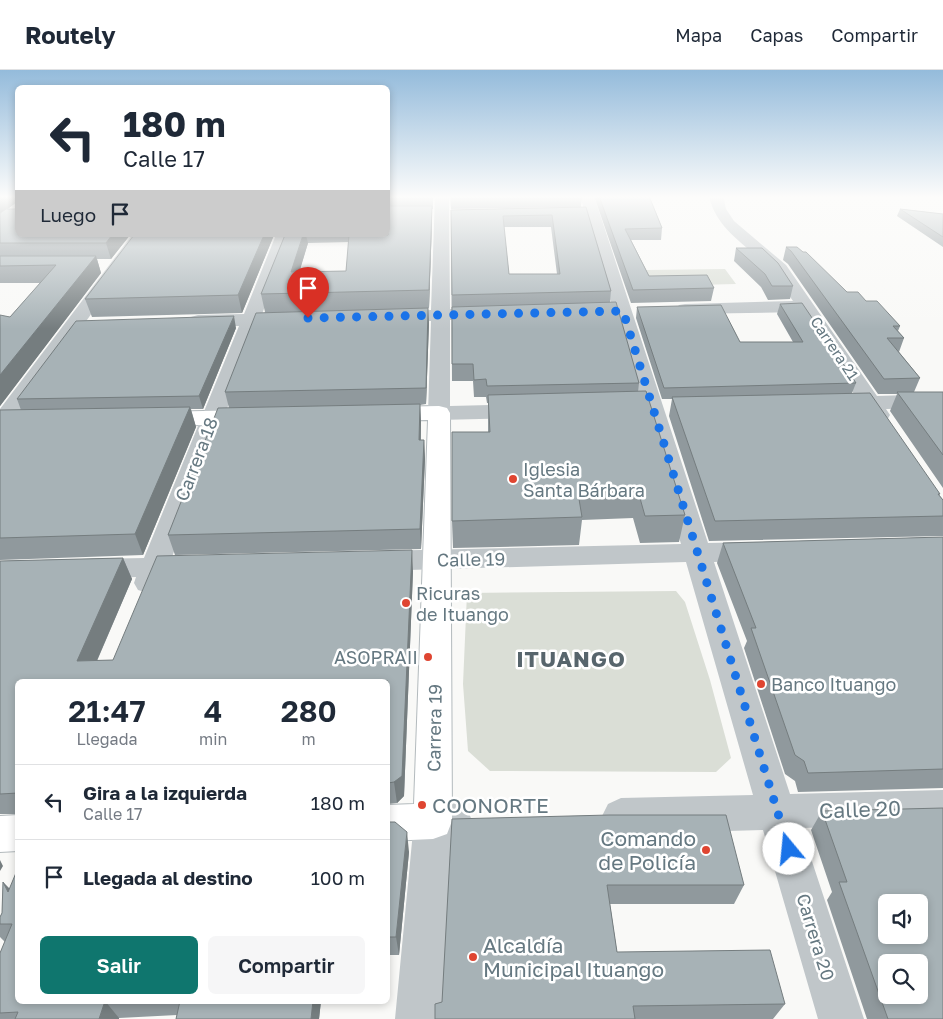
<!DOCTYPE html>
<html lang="es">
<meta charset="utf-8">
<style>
:root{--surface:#fff;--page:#f6f6f7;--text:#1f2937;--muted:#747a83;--line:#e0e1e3;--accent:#0f766e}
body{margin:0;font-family:"Golos Text",sans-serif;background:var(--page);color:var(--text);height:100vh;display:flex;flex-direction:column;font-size:19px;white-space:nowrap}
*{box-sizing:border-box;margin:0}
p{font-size:16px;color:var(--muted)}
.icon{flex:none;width:28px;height:28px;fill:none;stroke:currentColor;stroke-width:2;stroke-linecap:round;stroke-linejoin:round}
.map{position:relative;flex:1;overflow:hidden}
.panel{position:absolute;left:15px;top:609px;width:375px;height:325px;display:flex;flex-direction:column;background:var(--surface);border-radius:8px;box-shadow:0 2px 8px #0003}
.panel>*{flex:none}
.hud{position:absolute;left:15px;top:15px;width:375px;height:152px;border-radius:8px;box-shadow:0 2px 8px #0003;background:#fff;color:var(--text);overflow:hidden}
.buttons{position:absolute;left:878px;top:824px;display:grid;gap:10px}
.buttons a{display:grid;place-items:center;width:50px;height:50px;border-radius:8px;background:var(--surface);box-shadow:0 2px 8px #0003;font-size:25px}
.pin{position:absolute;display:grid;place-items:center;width:42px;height:42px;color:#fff;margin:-51px -21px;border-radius:50% 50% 50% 0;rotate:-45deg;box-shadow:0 0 5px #0007}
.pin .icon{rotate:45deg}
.me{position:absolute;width:55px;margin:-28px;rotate:343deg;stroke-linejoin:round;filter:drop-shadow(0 0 4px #0008)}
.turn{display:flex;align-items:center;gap:18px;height:105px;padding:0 25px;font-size:22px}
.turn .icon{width:65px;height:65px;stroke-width:2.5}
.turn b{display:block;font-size:35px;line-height:42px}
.then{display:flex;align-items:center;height:48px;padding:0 25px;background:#0003;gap:10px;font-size:19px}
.eta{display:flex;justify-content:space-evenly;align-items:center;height:85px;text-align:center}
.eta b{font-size:30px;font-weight:600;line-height:35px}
.button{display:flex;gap:10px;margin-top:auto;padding:10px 25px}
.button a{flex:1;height:58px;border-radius:8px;background:var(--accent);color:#fff;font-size:20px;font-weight:600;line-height:58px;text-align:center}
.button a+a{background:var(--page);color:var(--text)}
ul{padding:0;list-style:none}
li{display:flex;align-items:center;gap:15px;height:75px;padding:0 25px;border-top:1px solid var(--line)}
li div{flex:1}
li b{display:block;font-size:19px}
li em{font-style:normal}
header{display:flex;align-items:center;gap:30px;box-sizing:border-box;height:70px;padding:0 25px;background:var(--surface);border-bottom:1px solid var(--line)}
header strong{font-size:24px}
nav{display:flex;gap:28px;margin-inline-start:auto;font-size:18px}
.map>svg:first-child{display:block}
</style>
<header>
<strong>Routely</strong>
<nav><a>Mapa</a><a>Capas</a><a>Compartir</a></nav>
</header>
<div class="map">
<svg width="943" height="949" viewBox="0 0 943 949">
<rect width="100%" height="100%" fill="#f9f9f7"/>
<path fill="#daded6" d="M725 199 736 214 654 216 646 200Z
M676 521 685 532 710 610 731 688 716 702 490 701 468 681 463 614 467 523Z"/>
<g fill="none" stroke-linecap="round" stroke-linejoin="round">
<defs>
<path id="secondary" d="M439 336 447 338 450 343 452 751 447 764 433 769 388 771V735L414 734 428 350 384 351 376 349 373 344 376 339 384 337Z
M251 340 259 342 262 347 259 352 251 354 156 356 148 354 145 349 148 344 156 342Z
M18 745V781L0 782V746Z"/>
</defs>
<use href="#secondary" stroke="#b3babd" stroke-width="2"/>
<path fill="#c0c6c9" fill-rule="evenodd" d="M435 126H449L450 239 490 238 497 240 499 244 497 248 450 250V336L526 334 534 336 537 341 534 346 526 348 439 350 431 348 428 343 431 251 391 252 384 250 382 246 384 242 431 240Z
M580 126H594L708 473 757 472 767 474 771 481 767 488 757 490 714 492 790 724 943 720V754L801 758 864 949H818L763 760 621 764 608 758 602 746 608 734 621 728 753 725 686 492 375 501 365 498 361 491 365 484 375 481 681 474Z
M709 126H723L726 139 734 151 786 195 877 326 943 324V338L886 339 890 345 887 350 879 352 871 350 864 340 839 341 831 339 828 334 831 329 856 327 800 242 685 244 679 243 676 239 679 235 685 234 793 231C786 221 781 210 773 202 750 176 717 162 709 126Z
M132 165H148L10 357 0 358V339Z
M276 165H292L262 244 297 245 299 249 297 253 258 255 172 487 189 486 199 489 203 496 199 503 189 506 165 507 158 520 148 523 138 520 134 513 136 507 90 509 80 506 76 499 80 492 90 489 144 488 239 256 198 257 191 255 189 251 191 247 198 245 244 244Z
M433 733H453L467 738 472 751 467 764 451 769 441 949H395L414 751 419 738Z"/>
<use href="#secondary" fill="#fff" fill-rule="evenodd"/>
</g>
<path fill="#90999d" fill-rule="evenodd" d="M0 126 18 131 7 139 18 165H130L111 189H97L101 203 0 336V245L10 247 40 213H0Z
M388 126H433V139H432V152L429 238H428L429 253 426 334 420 335 421 352V370H424L425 389 421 479 175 485 168 465 229 338 225 322 265 242 261 224 285 165H388ZM349 172 346 201 299 202 308 173Z
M450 126H582L581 137 451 139Z
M594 126H649L662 158 661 170H631L649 206 714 218 711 231 631 233Z
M586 137 611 221 610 232 639 313 638 322 685 445 679 472 640 473 633 448 582 450 579 475 453 478 452 451 488 362V333H487L486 327H474L473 311H452L451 140ZM504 157H551L557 204H509Z
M900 139 943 144V177L897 146Z
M274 165 242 243 92 247 85 229Z
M786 177 847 222 866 231 900 256 898 261 904 268 899 282 920 308 914 322H943V418L890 341 897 324H878L788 194 783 190Z
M736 178 793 216 790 229 768 230 761 217 734 191Z
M780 234 856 313 852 323 940 424 939 425 943 430V466L709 471 669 346 672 329H662L636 248 637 237 740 272H793L777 244Z
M236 258 203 339H191L196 357 143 485 0 490V340H21L17 329Z
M943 467V718L798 722 795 711 785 704 744 578 747 571 717 493 723 473Z
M123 488 132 509 97 591 113 590 413 501 404 726 397 733 388 734V611H18V744H0V491Z
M822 741 943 949H867L827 830 832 822 811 760Z
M452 749 744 815 734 834H610L617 882 785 934 773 949H435L442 932Z
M388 752 409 782 399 885H388Z
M3 812 9 818 18 931H321L319 949H176L177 945 119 948V949H0V883L5 872 0 867V847L2 843Z"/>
<path fill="#757d7f" d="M0 126H18V131L0 145Z
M432 136V152L429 238V220Z
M112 165H130L111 189 106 173Z
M264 165H274L242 243 238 225Z
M303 165H306L308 173 294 220 291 202Z
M96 186 101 203 0 336V305Z
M428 238 429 253 426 334V318Z
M234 246 236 258 203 339 199 326Z
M420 334 421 352 420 389 419 370Z
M190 337 196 357 143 485 135 464Z
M424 370 425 389 421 479 420 459Z
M412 480 413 501 404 726 397 733 394 712Z
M123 488 132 509 88 611 77 591Z
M407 762 409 782 399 885 396 867Z
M0 790 3 796 0 801Z
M3 812 18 828 8 822Z
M105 931 119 948V949H99Z
M313 931H321L319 949H311Z"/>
<path fill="#a7b2b6" stroke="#757d7f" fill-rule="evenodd" d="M599 126H649L662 158 625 159 649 206 707 205 714 218 633 220Z
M388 136H432L429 220 261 224 285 165H303L291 202 346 201 349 165H388Z
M586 137 611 221 452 225 451 140ZM552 145 560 204H509L503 146Z
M6 139H18V165H112L106 173H0V143Z
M900 139 943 144V167Z
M134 165H264L238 225 85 229Z
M786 177H797L803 182H806L847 222H858L866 231H877L900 256H893L904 268H887L920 308 884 309 791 181Z
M736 178H762L778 193 793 216H772L765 204Z
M0 186H96L0 305V245L10 247 56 195 0 196Z
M616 232 639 313 487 316 486 309 474 310 473 294H452V237Z
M802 233 856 313 664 318 637 237 721 235 740 272H803L780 234Z
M428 238 426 318 225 322 256 243Z
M234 246 199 326 17 329 76 251Z
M646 321 685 445 645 446 638 421 578 423 582 447 452 451V362H490L488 325Z
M897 322H943V385Z
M870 323 940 424H938L943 430V446L715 451 672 327Z
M420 334 419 370H424L420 459 168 465 218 338Z
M190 337 135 464 0 468V340Z
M943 467V699L808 703 804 691 795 685 751 558H756L723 473Z
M412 480 402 706 394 712 388 713V611H18V723L0 724V491L123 488 77 591 113 590 157 486Z
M943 738V949H888L839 812H847L822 741ZM886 832H919V865H886ZM886 892H919V925H886Z
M609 745H726L744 815H607L617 882 770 880 785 934 633 936 635 949H435V934L442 932 452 749Z
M388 752H395L407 762 396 867H388Z
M18 798V931H105L99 949H15L18 942 0 943V883L12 854H0V847L2 843 3 812 8 822Z
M180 931H313L311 949H176Z"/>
<linearGradient id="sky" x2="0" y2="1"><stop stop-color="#94bbdb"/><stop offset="0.49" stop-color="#fcfcfb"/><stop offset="1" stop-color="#fcfcfb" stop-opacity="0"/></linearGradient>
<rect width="943" height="259" fill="url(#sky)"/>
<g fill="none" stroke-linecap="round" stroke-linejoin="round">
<path stroke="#1a73e8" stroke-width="9" stroke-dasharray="0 16.2" d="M308 248 623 241 789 779"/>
</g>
<g fill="#df4531" stroke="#fff" stroke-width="2">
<circle cx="513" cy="409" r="5"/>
<circle cx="406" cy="533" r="5"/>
<circle cx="428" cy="587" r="5"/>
<circle cx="761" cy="614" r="5"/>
<circle cx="422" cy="735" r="5"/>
<circle cx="706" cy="780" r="5"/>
<circle cx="473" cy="887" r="5"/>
</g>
<g text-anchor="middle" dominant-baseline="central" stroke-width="5" stroke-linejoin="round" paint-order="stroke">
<g font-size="15" fill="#657881" stroke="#fff">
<text transform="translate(835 278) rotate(56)">Carrera 21</text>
</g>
<g font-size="18" fill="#657881" stroke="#fff">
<text transform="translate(196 389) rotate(-69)">Carrera 18</text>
<text transform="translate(471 489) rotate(-1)">Calle 19</text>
<text transform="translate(434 658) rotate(-89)">Carrera 19</text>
<text transform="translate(816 867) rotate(73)">Carrera 20</text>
</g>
<g font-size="18" fill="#657881" stroke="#fff" text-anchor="start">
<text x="523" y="399">Iglesia<tspan x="523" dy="21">Santa Bárbara</tspan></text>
<text x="416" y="523">Ricuras<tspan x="416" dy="21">de Ituango</tspan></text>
<text x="418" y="587" text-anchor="end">ASOPRAII</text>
<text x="771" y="614">Banco Ituango</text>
</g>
<g font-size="21" fill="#657881" stroke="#fff" text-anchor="start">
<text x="432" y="735">COONORTE</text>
<text x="696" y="768" text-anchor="end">Comando<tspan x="696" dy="24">de Policía</tspan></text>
<text x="483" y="875">Alcaldía<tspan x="483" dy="24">Municipal Ituango</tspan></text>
</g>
<g font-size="21" fill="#657881" stroke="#fff">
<text transform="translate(860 739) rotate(-2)">Calle 20</text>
</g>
<g font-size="22" font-weight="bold" letter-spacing="1" fill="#57656c" stroke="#fff">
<text x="571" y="588">ITUANGO</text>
</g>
</g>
</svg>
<div class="buttons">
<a><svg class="icon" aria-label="sound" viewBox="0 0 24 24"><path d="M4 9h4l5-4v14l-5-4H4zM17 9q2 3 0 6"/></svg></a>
<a><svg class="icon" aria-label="search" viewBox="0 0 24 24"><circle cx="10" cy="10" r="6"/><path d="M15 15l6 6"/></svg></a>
</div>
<div class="pin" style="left:308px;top:248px;background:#d93025"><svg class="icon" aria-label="arrive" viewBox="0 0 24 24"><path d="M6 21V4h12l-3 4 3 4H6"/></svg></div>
<svg class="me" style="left:789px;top:779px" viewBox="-20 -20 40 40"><circle r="19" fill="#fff"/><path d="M0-13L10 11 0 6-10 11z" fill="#1a73e8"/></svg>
<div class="hud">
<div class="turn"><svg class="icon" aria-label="left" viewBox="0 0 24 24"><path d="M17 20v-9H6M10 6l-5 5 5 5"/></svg><div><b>180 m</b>Calle 17</div></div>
<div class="then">Luego<svg class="icon" aria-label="arrive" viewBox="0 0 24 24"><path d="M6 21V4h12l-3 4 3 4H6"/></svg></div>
</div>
<section class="panel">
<div class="eta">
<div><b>21:47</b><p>Llegada</p></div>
<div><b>4</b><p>min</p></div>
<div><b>280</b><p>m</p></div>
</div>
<ul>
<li><svg class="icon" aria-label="left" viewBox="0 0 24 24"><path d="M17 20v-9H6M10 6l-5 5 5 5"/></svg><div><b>Gira a la izquierda</b><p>Calle 17</p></div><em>180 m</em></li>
<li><svg class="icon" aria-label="arrive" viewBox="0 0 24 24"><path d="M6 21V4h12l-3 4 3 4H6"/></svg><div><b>Llegada al destino</b></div><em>100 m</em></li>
</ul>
<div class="button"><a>Salir</a><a>Compartir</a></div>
</section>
</div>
